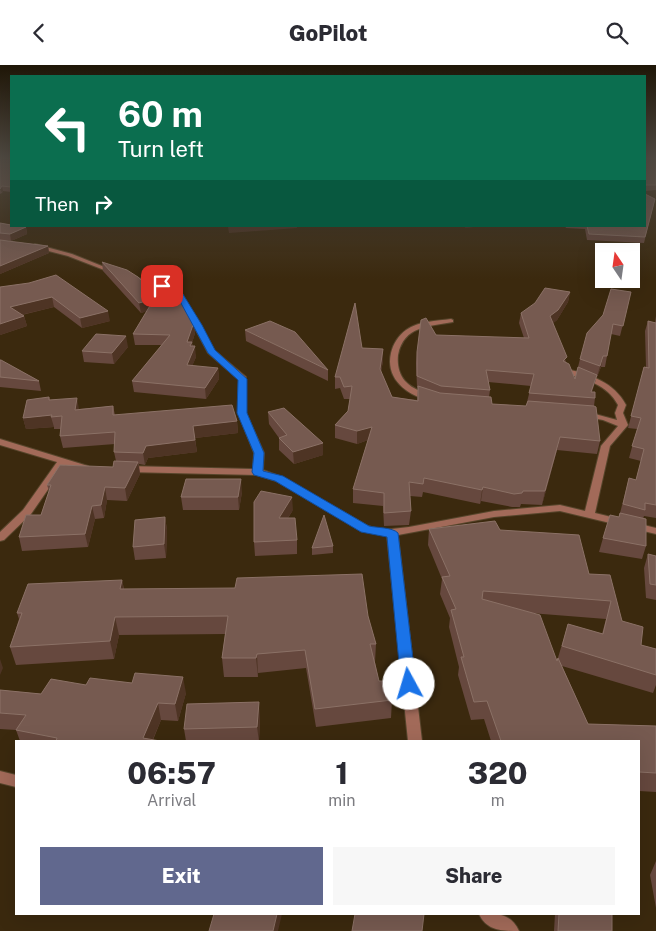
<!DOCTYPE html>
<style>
:root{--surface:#fff;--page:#f7f7f7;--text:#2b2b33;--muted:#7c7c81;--accent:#61688e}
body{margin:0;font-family:"Public Sans",sans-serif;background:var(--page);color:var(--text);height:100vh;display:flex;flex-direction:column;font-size:19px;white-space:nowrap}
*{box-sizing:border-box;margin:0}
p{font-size:16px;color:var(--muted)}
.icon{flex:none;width:28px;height:28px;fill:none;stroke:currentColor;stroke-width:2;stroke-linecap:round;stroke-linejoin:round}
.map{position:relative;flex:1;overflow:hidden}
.panel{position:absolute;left:15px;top:675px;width:625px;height:175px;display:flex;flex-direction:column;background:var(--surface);border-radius:0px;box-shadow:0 5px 20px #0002}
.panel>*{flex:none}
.banner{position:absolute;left:10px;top:10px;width:636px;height:152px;border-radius:0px;box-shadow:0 5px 20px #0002;background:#0b6e4f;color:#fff;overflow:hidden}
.needle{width:32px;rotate:347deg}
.tools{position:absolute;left:595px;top:178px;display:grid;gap:10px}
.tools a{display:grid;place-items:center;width:45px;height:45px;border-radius:0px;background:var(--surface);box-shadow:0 5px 20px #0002;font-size:25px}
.pin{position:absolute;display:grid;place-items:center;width:42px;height:42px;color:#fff;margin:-21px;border-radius:10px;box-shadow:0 2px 8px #0006}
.me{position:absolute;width:55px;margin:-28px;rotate:354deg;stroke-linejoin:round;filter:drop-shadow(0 0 4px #0008)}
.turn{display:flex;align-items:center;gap:18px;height:105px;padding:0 25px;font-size:22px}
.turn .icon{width:65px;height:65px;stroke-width:2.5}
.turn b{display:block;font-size:35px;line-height:42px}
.then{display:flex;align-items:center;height:48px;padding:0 25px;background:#0003;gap:10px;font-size:19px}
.eta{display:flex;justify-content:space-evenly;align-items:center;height:85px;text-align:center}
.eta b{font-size:30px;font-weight:800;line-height:35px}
.button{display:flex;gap:10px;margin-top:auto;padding:10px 25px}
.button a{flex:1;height:58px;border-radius:0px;background:var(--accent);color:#fff;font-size:20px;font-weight:800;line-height:58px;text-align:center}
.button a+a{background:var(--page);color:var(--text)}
header{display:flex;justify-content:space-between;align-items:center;height:65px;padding:0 25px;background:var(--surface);font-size:22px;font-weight:800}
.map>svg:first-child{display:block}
</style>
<header><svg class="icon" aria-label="back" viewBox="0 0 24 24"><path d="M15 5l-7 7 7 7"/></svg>GoPilot<svg class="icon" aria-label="search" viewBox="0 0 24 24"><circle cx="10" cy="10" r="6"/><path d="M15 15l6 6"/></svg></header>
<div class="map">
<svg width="656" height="866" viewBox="0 0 656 866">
<rect width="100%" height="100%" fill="#3b290e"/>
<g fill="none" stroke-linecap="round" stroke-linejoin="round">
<defs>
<path id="minor" d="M35 179 72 189 117 207 112 208 68 191 33 182 32 181Z
M126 210H130L181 227 214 285 246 312V348L264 388 263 405 282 412 368 461 383 465 409 462 494 446 560 440 585 446 601 381 618 361 603 355 581 351 580 349 584 346 617 355 615 348 618 340C607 319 585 314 564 308L563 306 567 304C591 310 614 317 626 340L623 348 628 360 610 381 595 448 656 463V469L560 446 494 452 398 470 422 676H408L387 471 361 466 276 416 257 410 127 407 122 404 127 401 253 404 254 388 238 348 239 315 208 288 177 229 126 212Z
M451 254 453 255V257C429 262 404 260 398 290 397 299 399 309 405 316 413 325 425 327 434 334L430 336C407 330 385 314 391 288 393 279 399 270 406 265 419 256 436 256 451 254Z
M0 374 88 401 90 403 85 406 65 400 31 449 4 475 0 476V467L23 445 57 397 0 380Z
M0 706 16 710V722L0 718Z
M479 849C496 848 511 848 519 866 502 866 487 866 479 849Z"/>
</defs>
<use href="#minor" stroke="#56452b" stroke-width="2"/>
<use href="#minor" fill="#a26a59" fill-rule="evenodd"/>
</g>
<path fill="#66483e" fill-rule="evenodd" d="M0 93H11V127L3 126 2 128 0 129Z
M645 93H656V125L645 126Z
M655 134 644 178 587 175 585 164 566 163 565 161H645Z
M0 158 26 162 27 169 11 176 0 175 48 181 49 188 0 209Z
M102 197 156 230 194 257 195 268 192 278 196 292 192 301 218 303 219 314 206 334 134 327 132 316 162 280H135L133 269 147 246 141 248 103 206Z
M29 218 110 256 82 263 54 242 22 250 24 251 27 261 0 270Z
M570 227 568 237 557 255 553 258 566 297 575 314 580 294 631 227 620 271 611 269 605 302H601L597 312H596L592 327 595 333 594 341 600 376 597 389 557 385 542 440 521 439 520 442H512L481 436 480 439 423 427 422 432 410 431 411 446 409 460 384 461 383 441 353 438V424L368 375 357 379 335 373V360L348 346 350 334H344L340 323 335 324V312L362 283 383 284V296L381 307 392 332 417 335 418 323 417 322 416 298 417 287 436 270 524 273 519 258 521 248ZM488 317 531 321 526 341 492 339 489 332 490 325Z
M656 251V453L644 451 643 454 646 481 642 494 599 487 603 473 619 452 629 413 636 415 641 396 629 393 637 364 628 363 644 302H646L645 266 648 256 655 258Z
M245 265 328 305V316L246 276Z
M128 282 114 299 84 297 82 286Z
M0 295 39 316 41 326 0 322Z
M49 332 50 335 79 344 113 341 115 350 237 356 238 368 195 373 197 387 148 393 145 400 139 399 140 409 127 436 107 435 104 453 95 454 88 482 22 486 19 472 41 450 49 426 47 420 113 402 116 396 114 387 115 379 63 383 60 371 61 364H54V362L26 364 23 353Z
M268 347 323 390 294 399 279 385V373L269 359Z
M242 427 239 445H183L181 432Z
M293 445 288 453 297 475V489L255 491 254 477Z
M165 452 167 465 166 493 135 495 133 482Z
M429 464 500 465 589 509 610 510 622 556 641 580 656 584V620L653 628 562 601 588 659 656 661V727L639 726V676H491L484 654 471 655 458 610 459 602 449 562 450 553 440 529 442 514 428 480ZM530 548 606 554 602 569 568 559 557 596Z
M333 481V488L312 490V483Z
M648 489 656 491V535L646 533 644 503Z
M122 515 124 524 368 551 376 579 375 597 379 616 392 635 391 653 316 662 306 603 258 608V612H224L222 593 225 569 119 570 114 594 16 600 10 582 19 554 17 548Z
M86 620 186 628 178 656 161 655 153 675 161 676H20L16 665 0 664V625L41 629Z
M260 652 259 676H186L184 664Z
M656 796V843L650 810Z
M555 849H612V866H554Z"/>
<path fill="#4e3424" d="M2 121 3 126 2 128 0 124Z
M239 161H297V163L229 168 228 162Z
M466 161H483L465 163Z
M26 162 27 169 11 176 10 169Z
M48 181 49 188 0 209V201Z
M570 227 568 237 557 255 549 262 550 251Z
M52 232 54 242 12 252 10 242Z
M154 234 155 244 141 248 139 238Z
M108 246 110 256 82 263 80 253Z
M24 251 27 261 0 270V259Z
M194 257 195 268 192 278 193 286 195 281 196 292 188 311 187 300V277Z
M126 271 128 282 114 299 112 288Z
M383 284V296L379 316 380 304Z
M603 291 601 302 597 312 600 301Z
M218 303 219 314 206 334 205 323Z
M597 310 594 321 590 333 591 327Z
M77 333 79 344 75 345Z
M52 350 51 352 54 362 26 364 23 353Z
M237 356 238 368 195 373 193 361Z
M372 362 371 374 357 379V366Z
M560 372 557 385 542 440 545 426Z
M195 375 197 387 148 393 145 400 143 388 146 381Z
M323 378V390L294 399 293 387Z
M138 397 140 409 127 436 125 423Z
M241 414 242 427 239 445 238 432Z
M105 422 107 435 104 453 101 440Z
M483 422 481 436 480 439 482 425Z
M292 432 293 445 279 466V453Z
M92 441 95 454 88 482 85 469Z
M165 452 167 465 166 493 164 479Z
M122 515 125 533 120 524Z
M115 552 119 570 114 594 110 576Z
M257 589 258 608V612L256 593Z
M0 594 3 603 0 610Z
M183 612 186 628 178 656 175 639Z
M259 637 260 652 259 676 257 662Z
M158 638 161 655 152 676 143 673Z
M277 849H282L278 866H273Z"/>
<path fill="#765a50" stroke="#8b7166" d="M0 93H11V122L2 121 0 124Z
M645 93H656V120H645Z
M645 129 655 134 645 172 589 169 587 161H645Z
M0 158 11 160V161L26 162 10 169 0 168Z
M0 175 48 181 0 201Z
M102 197 127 205 138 212 156 230 159 225 186 242 194 257 187 277H192L190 281H195L187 300 218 303 205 323 132 316 170 270 133 269 154 234 139 238Z
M56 210 108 246 80 253 52 232 10 242 24 251 0 259V222L29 218Z
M545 223 570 227 558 245 550 251 567 292 563 296 569 299 575 314 578 302 597 310 591 327H595V333L529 328 534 309 486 305 490 325 441 321 417 311V287L421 255 426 253 436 270 529 273 521 248 535 238Z
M611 224 631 227 623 261 613 259 607 291H603L600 301 580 294 587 268 603 250Z
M355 238 362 283 383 284 380 304 392 332 418 336V321L440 328 491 332 492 339 526 341 528 336 594 341 596 342 600 376 560 372 545 426H523L522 428 514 429 483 422 482 425 424 413 423 419 409 417 411 446 384 448V428L353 424 372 362 357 366 335 360 348 346 352 321 344 322 340 312H335Z
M270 256 295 267 328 305 245 265Z
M648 256 656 258V440L645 438V445L623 439 629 413 636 415 644 384 632 381 641 353 631 351 644 302 649 303Z
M96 269 126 271 112 288 82 286Z
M0 295H1L39 316 0 312Z
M49 332V335L77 333 75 345 113 341V350L232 340 237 356 193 361 195 375 146 381 143 388 114 387 115 367 60 371 62 351 51 352 52 350 23 353 27 335Z
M284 343 323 378 293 387 279 373 287 370 268 347Z
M114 396 138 397 125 423 105 422 101 440 92 441 85 469 19 472 26 450H41L51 420H47L60 400 113 402Z
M186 414H241L238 432H181Z
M261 426 292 432 279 453H295L297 475 254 477V437Z
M620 448 646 454V481L603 473 610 450 619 452Z
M324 450 333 481 312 483Z
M165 452 164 479 133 482 135 455Z
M495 456 500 465 579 470 589 509 610 510 622 556 643 562 641 580 656 584V610L562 581 568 559 603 569 611 536 483 526 482 534 540 550 557 596 558 593 588 659 656 661V708L639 707V676H501L487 636 474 637 461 592H464L451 545 456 544 442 512 450 511 429 464Z
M648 489 656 491V520L650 519Z
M362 509 368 551 376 579H370L379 616H387L392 635 315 644 305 585 257 589 256 593H222L228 551 115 552 110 576 10 582 22 548H17L28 519 122 515 120 524 235 523 237 513Z
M135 608 183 612 175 639 158 638 143 673 160 676H56L57 673 16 665 26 650 0 648V625L41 629 51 614 86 620 90 613 132 618Z
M259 637 257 662 184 664 187 639Z
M214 849H277L273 866H209Z
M355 849H424L422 866H352Z
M559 849H612V866H558Z"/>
<linearGradient id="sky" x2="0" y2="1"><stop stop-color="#201708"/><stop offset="0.43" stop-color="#4f4941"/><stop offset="1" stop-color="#4f4941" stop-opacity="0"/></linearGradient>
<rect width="656" height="214" fill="url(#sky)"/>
<path fill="#1a73e8" stroke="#114b97" d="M162 219 181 226 202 260 215 285 247 314V348L264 388 263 406 283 411 369 461C377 463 392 462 398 468L416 619 414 624 409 625 403 624 401 619 387 472 361 467 275 416 254 410 252 407 254 388 237 348 238 315 208 288 176 229 159 223V220Z"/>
</svg>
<div class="tools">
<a><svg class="needle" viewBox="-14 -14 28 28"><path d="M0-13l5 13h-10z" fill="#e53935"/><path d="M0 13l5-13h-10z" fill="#7c7c81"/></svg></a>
</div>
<div class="pin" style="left:162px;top:221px;background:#d93025"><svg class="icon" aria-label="arrive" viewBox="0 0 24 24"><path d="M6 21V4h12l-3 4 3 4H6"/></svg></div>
<svg class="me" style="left:409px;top:619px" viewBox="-20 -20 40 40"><circle r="19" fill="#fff"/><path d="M0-13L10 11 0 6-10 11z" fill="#1a73e8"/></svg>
<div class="banner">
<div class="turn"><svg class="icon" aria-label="left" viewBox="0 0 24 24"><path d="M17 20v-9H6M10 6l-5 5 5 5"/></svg><div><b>60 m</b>Turn left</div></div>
<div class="then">Then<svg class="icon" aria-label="right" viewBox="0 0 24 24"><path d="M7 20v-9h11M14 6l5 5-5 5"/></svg></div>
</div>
<section class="panel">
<div class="eta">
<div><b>06:57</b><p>Arrival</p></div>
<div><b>1</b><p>min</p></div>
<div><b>320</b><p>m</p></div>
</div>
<div class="button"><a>Exit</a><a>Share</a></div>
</section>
</div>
